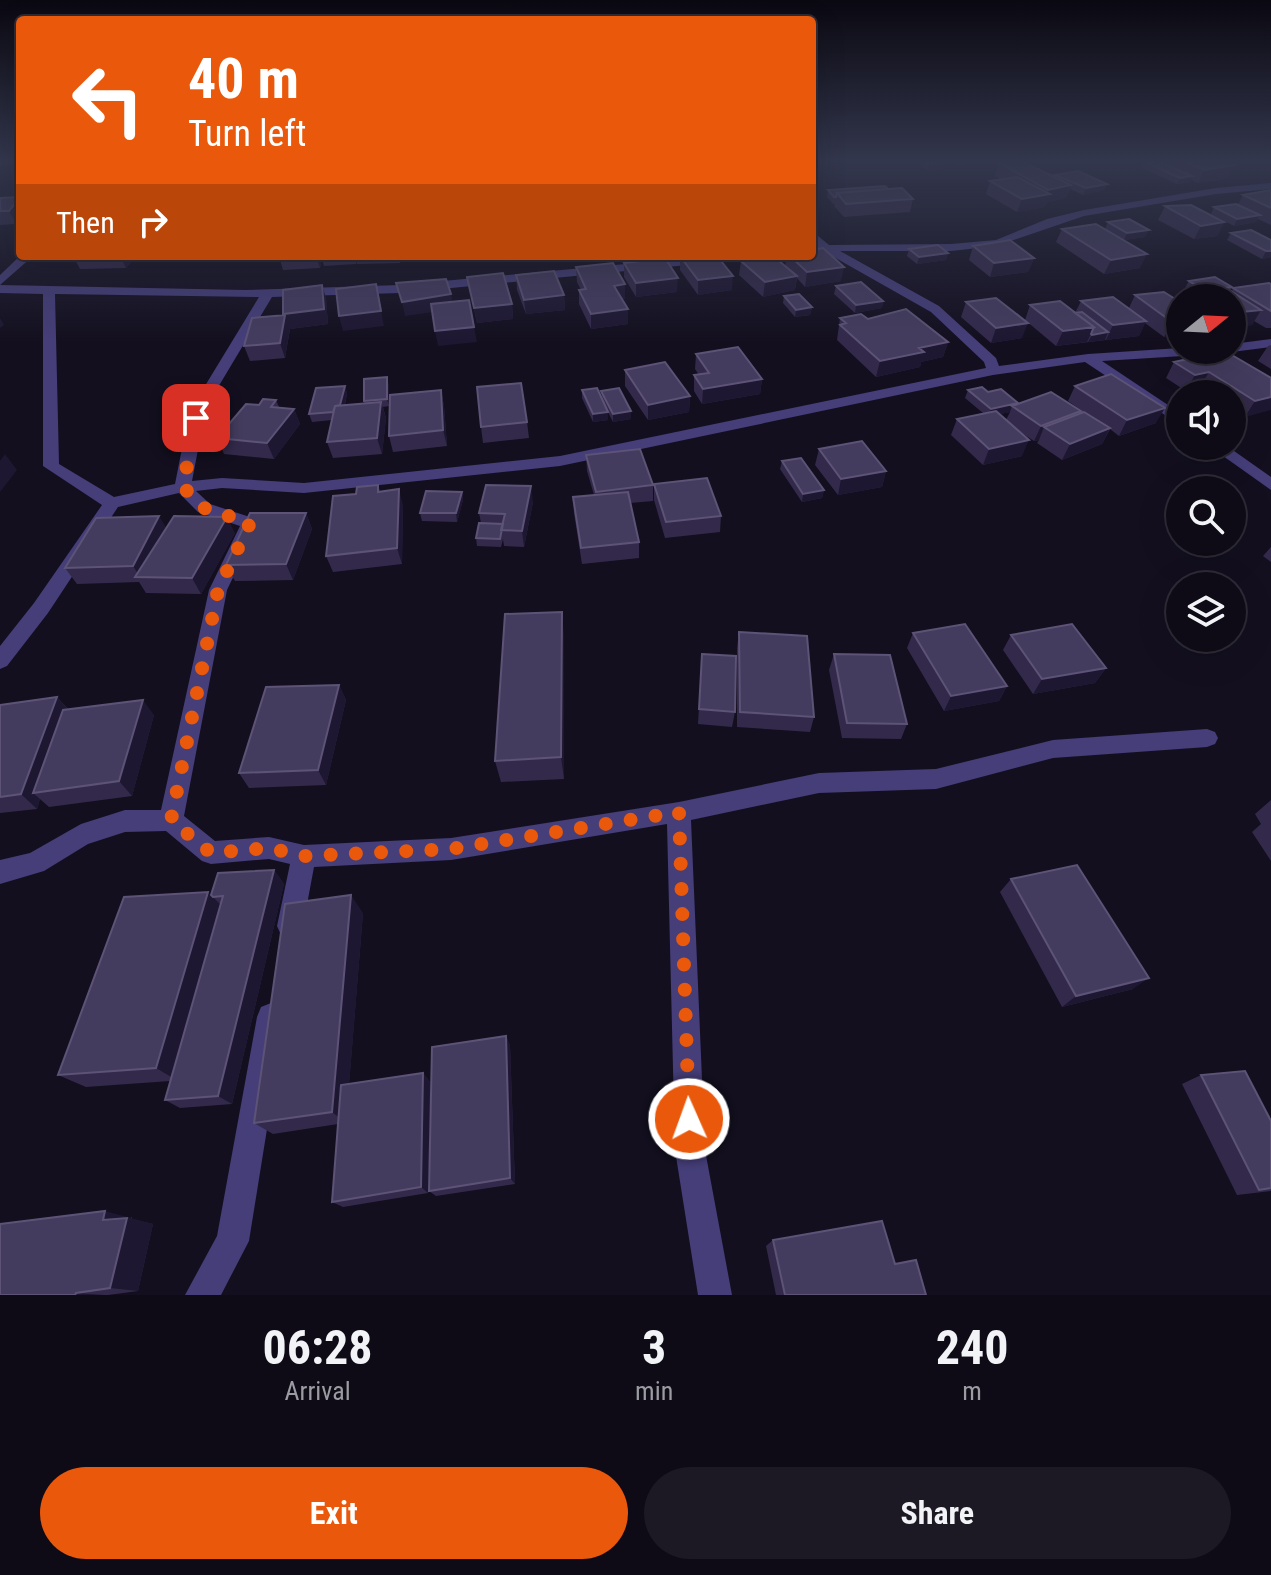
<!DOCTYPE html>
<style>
:root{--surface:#0e0b17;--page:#1c1924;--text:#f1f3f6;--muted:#9b9ba1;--line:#2e2b36;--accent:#ea580c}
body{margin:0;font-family:"Roboto Condensed",sans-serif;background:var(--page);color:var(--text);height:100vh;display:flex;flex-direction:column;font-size:30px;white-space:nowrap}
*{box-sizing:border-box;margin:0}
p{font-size:26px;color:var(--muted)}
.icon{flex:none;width:44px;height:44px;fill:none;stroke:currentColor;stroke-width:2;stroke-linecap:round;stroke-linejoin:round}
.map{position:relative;height:1295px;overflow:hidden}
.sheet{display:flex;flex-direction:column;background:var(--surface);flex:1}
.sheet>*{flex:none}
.banner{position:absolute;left:16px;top:16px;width:800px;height:244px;border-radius:8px;box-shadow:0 8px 32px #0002,0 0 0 2px var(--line);background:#ea580c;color:#fff;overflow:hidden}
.needle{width:52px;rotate:72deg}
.controls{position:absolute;left:1166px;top:284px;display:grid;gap:16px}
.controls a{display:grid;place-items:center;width:80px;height:80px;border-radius:50%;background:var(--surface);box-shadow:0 8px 32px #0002,0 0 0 2px var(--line);font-size:40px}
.pin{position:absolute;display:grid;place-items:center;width:68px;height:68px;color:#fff;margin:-34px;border-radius:16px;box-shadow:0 4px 12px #0006}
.me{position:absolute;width:88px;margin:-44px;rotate:358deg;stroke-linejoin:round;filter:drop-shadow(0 0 6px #0008)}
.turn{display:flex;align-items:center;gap:28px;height:168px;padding:0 40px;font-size:36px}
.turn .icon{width:104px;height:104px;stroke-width:2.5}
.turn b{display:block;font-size:56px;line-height:68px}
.then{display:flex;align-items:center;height:76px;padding:0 40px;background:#0003;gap:16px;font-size:30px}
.eta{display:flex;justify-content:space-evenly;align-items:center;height:136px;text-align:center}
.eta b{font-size:48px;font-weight:700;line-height:56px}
.button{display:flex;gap:16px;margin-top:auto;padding:16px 40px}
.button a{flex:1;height:92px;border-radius:48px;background:var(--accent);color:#fff;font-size:32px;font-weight:700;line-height:92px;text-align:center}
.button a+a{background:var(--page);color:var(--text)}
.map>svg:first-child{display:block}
</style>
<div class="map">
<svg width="1271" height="1295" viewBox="0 0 1271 1295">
<rect width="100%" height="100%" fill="#130f1f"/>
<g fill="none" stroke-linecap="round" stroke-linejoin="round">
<path fill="#453e79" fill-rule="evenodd" d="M0 161H20L0 166Z
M1271 183V189L1216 194 1084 216 996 246 951 251H840L939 306 996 358 999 366 1088 354 1180 348 1222 350 1215 354 1102 361 1180 413V425L1085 362 993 375 560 466 304 493 222 488 196 491 210 504 256 519 259 523 227 590 184 816 215 841 269 837 304 845 451 838 679 802 819 773 936 769 1053 740 1207 729 1215 732 1218 738 1215 744 1207 747 1053 758 936 789 819 793 691 820 705 1150 732 1295H698L675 1150 667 824 451 860 314 867 303 926 299 935 290 939 281 935 277 926 290 864 269 859 211 864 202 861 166 831 125 832 88 844 44 871 0 884V860L30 853 81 824 125 810H161L209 590 240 526 198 512 179 493 118 507 48 613 7 666 0 669V646L34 603 102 505 43 466V294L0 293V285L246 290 400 285 712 256H755L749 259 400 293 272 297 211 399 204 418 192 481 222 478 304 483 560 456 986 368 984 362 931 312 825 252 812 253V247L817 246 812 241V231L829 245 951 244 996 240 1047 219 1084 210 1216 188ZM55 294 259 297 197 399 188 418 175 484 114 497 59 464Z
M20 256H33L0 285V275Z
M1271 339V347L1232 352 1227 350H1232V344Z
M1209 446H1227L1271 477V490Z
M271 1003 281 1007 285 1017 249 1241 221 1295H185L217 1236 257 1017 261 1007Z"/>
</g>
<path fill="#332a4b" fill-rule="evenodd" d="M920 161H940L943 162 941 169 928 170 919 164Z
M953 161H986L985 163 962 166Z
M1142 161 1164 163 1165 161H1224L1228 178 1198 183 1190 179 1189 182 1177 184 1140 167Z
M999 163 1054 177 1055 175 1107 184 1104 190 1083 195 1070 189 1066 198 1047 202 1045 207 1017 212 986 194 990 181 1000 179 995 176Z
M888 189 913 199 910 212 844 217 834 206 835 204H833L827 197 828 190Z
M1271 190V225L1258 219 1256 222 1234 226 1211 214 1214 207 1238 205 1243 195Z
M20 197 16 224 0 225V198Z
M1165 206 1224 222 1217 236 1194 239 1158 220Z
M1108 222 1145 237 1124 240 1105 229Z
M1062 229 1140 268 1104 274 1056 242Z
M1251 230 1271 257 1262 259 1227 240 1231 233Z
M973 246 1034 258 1028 272 990 277 969 260Z
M909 249 948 253 946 260 917 264 907 256Z
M73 256H136L126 268 80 269Z
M279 256H402L400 263 357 264V262L356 264 324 266 322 259 320 268 283 270Z
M479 256H498V261L480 262Z
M680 256 732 290 698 295 680 270Z
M787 256H812L841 281 805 287 797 278 795 290 763 297 739 275 741 261 785 266Z
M624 263 677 292 636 297 624 277Z
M576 267 625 299H622L628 324 591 329 579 304V290H581L577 282Z
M516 275 564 295 565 310 526 314 517 290Z
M467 277 512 304 513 319 477 323Z
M1189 281 1232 287 1230 290 1232 291 1233 288 1271 284V328H1266L1254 321 1252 325 1232 327V298H1185L1189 292 1190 291 1185 288Z
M322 285 326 299 328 324 290 329 285 358 250 361 244 346Z
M836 286 883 301 882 308 855 313 834 294Z
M1164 292 1180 335 1164 337 1145 323 1139 336 1056 346 1025 320 1030 305 1075 313 1081 301 1129 308 1135 295Z
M784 296 812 307 810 315 795 317 783 303Z
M966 302 1022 338 991 343 961 317Z
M840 318 868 319 948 342 943 357 921 362 920 367 876 377 837 340Z
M1271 345V369L1258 361 1268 346Z
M696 354 762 379 760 394 702 404 694 391V375H699L695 369Z
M1174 362 1271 378 1245 417 1232 408V394H1210L1200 387 1186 391 1166 378Z
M625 370 690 396 689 412 648 420 625 386Z
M389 385V406L383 407 386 418 382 454 333 458 327 442 332 420 312 422 309 414 345 386 347 394 345 405 364 404V401Z
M1075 386 1156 423 1119 436 1110 429 1102 444 1062 460 1037 443 1039 440 1034 441 1019 431 1022 456 983 465 951 435 957 419 983 413 965 398 968 390 988 392 1017 405 1080 414 1084 412 1068 401ZM1010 412 1006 420 1000 414Z
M441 390 444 406 447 446 393 452 389 436Z
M582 390 602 398 601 391 631 419 613 422 608 412V420L593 422 582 398Z
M276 400 279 407 294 409 300 424 274 459 224 454 217 438 259 405Z
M527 422 529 438 483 443 481 427Z
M819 449 886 471 882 487 838 495 815 465Z
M586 455 653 485V501L630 503 639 542V558L582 564 574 513 573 497 594 495 587 471Z
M782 461 824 490 822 498 802 502 780 469Z
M654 484 721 516 720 532 665 538 654 500Z
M378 485 380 491 403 505 402 564 333 572 326 556 356 494Z
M462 492 463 500 457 522 422 521 420 513Z
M533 502 524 547 504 546 503 539 501 547 477 546 476 538 481 523 479 513Z
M306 513 312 529 293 580 235 581 226 565Z
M166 528 235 533 201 594 146 593 139 582 77 584 65 568Z
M1271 547V562L1263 556Z
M739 632 814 717 810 732 737 727V648Z
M913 633 1007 686 999 701 944 711 907 648Z
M564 635V779L501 782 495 761Z
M1011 635 1106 668 1095 683 1033 694 1003 650Z
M702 654 735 712 732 727 698 724Z
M834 654 907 724 901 739 842 738 829 670Z
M339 685 346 700 326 785 249 788 239 773Z
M57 697 69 710 154 715 132 796 49 807 40 799 37 809 0 813V705Z
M1271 800V861L1252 832 1261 824 1255 814Z
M274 870 284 884 232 1104 180 1108 165 1100 170 1081 86 1087 58 1075 211 895Z
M1011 879 1133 989 1062 1007 1000 892Z
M363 913 349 1084 423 1073 430 1082 428 1193 343 1207 332 1202 338 1124 273 1134 254 1123Z
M506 1036 510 1046 515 1184 436 1196 429 1191Z
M1201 1075 1271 1121V1191L1237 1195 1182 1084Z
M132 1217V1219L153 1224 138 1291 108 1295H0Z
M773 1240 895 1264 926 1295H776L766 1246Z"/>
<path fill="#1e1732" d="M812 161H833L812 163Z
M964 161H986L985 163 962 166Z
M943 162 941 169 928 170 929 164Z
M1235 165 1228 178 1198 183 1204 170Z
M1192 176 1189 182 1177 184 1180 178Z
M1107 184 1104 190 1083 195 1086 188Z
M1071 185 1066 198 1047 202 1045 207 1017 212 1022 199 1047 195 1048 190Z
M812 194H817L816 201H812Z
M20 198V220L16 224 9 211Z
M1260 215 1256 222 1234 226 1237 219Z
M1224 222 1217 236 1194 239 1201 226Z
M1149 230 1145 237 1124 240 1127 233Z
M1266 251H1271V257L1262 259Z
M948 253 946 260 917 264 919 257Z
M1147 254 1140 268 1104 274 1111 260Z
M120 256H136L126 268Z
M316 256H321L322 259 320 268Z
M541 256H570L541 260Z
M1034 258 1028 272 990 277 994 263Z
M844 267 841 281 805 287 807 272Z
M733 276 732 290 698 295V280Z
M797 276 795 290 763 297 765 282Z
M678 278 677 292 636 297V283Z
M376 284 384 326 343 331 339 316Z
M625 284V299L614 300V286Z
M322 285 326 299 328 324 290 329 285 358 280 343 283 314Z
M451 294 454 309 405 316 402 302Z
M564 295 565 310 526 314 524 300Z
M883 301 882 308 855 313 856 305Z
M512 304 513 319 477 323 474 308Z
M812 307 810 315 795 317 796 310Z
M628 309V324L591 329V314Z
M1261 310 1252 325 1232 327V313Z
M0 318 4 325 0 328Z
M1146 321 1139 336 1106 340 1113 325Z
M1180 321V335L1164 337 1172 322Z
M1028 323 1022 338 991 343 996 328Z
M474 327 477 342 438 346 435 331Z
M1094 327 1087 342 1056 346 1063 331Z
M1108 332 1105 340 1088 342 1092 335Z
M948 342 943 357 921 362 920 367 876 377 880 361 919 348Z
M1209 372 1200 387 1186 391 1195 375Z
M387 377 389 385V406L387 399Z
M762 379 760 394 702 404 703 389Z
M345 386 347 394 341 420 339 412Z
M441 390 444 406 447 446 443 430Z
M690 396 689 412 648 420V405Z
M1271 397V410L1245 417 1255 401Z
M381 402 386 418 382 454 377 438Z
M1018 403 1015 409 1012 406 1010 412 988 417 991 409Z
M1165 408 1156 423 1119 436 1127 420Z
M294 409 300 424 274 459 267 443Z
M631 411V419L613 422V414Z
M1081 411 1074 426 1044 427 1039 440 1034 441 1041 426Z
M608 412V420L593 422V414Z
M1110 428 1102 444 1062 460 1070 444Z
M1029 440 1022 456 983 465 989 449Z
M5 454 17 470 0 492V461Z
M886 471 882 487 838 495 841 479Z
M531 486 533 502 524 547 522 531Z
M399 489 403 505 402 564 397 548Z
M824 490 822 498 802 502 803 494Z
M462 492 463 500 457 522 456 513Z
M306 513 312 529 293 580 286 564Z
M159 516 169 532 140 577 133 566Z
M227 517 235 533 201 594 192 578Z
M562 612 564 635V779L561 757Z
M1106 668 1095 683 1033 694 1042 679Z
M339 685 346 700 326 785 318 770Z
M1007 686 999 701 944 711 951 696Z
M57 697 71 713 33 793 40 799 37 809 21 794Z
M143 700 154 715 132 796 119 781Z
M274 870 284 884 232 1104 218 1096Z
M208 892 226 910 178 1081 156 1068Z
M351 895 363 913 346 1123 332 1112Z
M1149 978 1133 989 1062 1007 1076 996Z
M506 1036 510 1046 515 1184 510 1178Z
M423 1073 430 1082 428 1193 421 1187Z
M105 1211 153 1224 138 1291 110 1288 103 1220Z
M76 1293 104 1295H75Z"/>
<path fill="#443c5e" stroke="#5c5376" stroke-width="2" d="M924 161H940L943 162 929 164Z
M1011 161H1021L1071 185 1048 190 999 163Z
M1142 161H1158L1192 176 1180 178Z
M1183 161H1224L1235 165 1204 170Z
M1078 171 1107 184 1086 188 1055 175Z
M1017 177 1050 194 1022 199 990 181Z
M885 186 888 189 837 193 836 197H834L828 190Z
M902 188 913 199 846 204 837 193Z
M1271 190V208L1243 195Z
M20 197 9 211H0V198Z
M1236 204 1260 215 1237 219 1214 207Z
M1191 205 1224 222 1201 226 1165 206Z
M1129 219 1149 230 1127 233 1108 222Z
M1096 224 1147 254 1111 260 1062 229Z
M1251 230 1271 240V251H1266L1231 233Z
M1010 240 1034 258 994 263 973 246Z
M938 245 948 253 919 257 909 249Z
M823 248 844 267 807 272 790 256H812V250Z
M680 256H717L733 276 698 280Z
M765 256H773L797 276 765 282 741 261Z
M665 258 678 278 636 283 624 263Z
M613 263 625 284 614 286 628 309 591 314 579 290 586 289 576 267Z
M554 271 564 295 524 300 516 275Z
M503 273 512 304 474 308 467 277Z
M1215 277 1232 287 1204 290 1189 281Z
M446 279 451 294 402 302 396 283Z
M861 282 883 301 856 305 836 286Z
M1269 283 1271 284V311L1233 288Z
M376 284 381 311 339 316 336 289Z
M322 285 324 309 283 314V290Z
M1226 288 1261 310 1232 313V298H1198L1189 292Z
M1164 292 1180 302V321L1172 322 1135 295Z
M799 294 812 307 796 310 784 296Z
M1113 297 1146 321 1113 325 1081 301Z
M996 298 1028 323 996 328 966 302Z
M469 300 474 327 435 331 431 304Z
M1060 301 1094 327 1063 331 1030 305Z
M906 309 948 342 919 348 924 352 880 361 840 325 846 323 840 318 861 314 868 319Z
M1082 312 1108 332 1092 335 1091 334 1094 327 1075 313Z
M285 315 280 343 244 346 252 318Z
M738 347 762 379 703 389 694 375 709 373 696 354Z
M1225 351 1271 378V397L1255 401 1209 372 1195 375 1174 362Z
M665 362 690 396 648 405 625 370Z
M1111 374 1165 408 1127 420 1075 386Z
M387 377V399L364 401V379Z
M521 383 527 422 481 427 477 387Z
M345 386 340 405 335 406 333 412 309 414 316 388Z
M982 387 988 392 1001 389 1018 403 991 409 968 390Z
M597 388 608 412 593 414 582 390Z
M619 388 631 411 613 414 601 391Z
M441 390 443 430 389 436 390 395Z
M1051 392 1081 411 1041 426 1012 406Z
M263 399 276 400 271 407 294 409 267 443 217 438 246 404 259 405Z
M381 402 377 438 327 442 335 406Z
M996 411 1029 440 989 449 957 419Z
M1084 412 1110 428 1070 444 1044 427Z
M862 441 886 471 841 479 819 449Z
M640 449 653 485 596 492 586 455Z
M801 458 824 490 803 494 782 461Z
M707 478 721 516 666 522 654 484Z
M378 485V492L399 489 397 548 326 556 333 496 356 494 357 487Z
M486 485 531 486 522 531 501 530 505 514 479 513Z
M426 491 462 492 456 513H420Z
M628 492 639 542 581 548 573 497Z
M250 513H306L286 564 226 565Z
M159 516 133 566 65 568 96 518Z
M174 516 227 517 192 578 135 577Z
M479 523 503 524 500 539 476 538Z
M562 612 561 757 495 761 505 614Z
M965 624 1007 686 951 696 913 633Z
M1072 624 1106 668 1042 679 1011 635Z
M739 632 807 636 814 717 740 712Z
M702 654 736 656 735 712 699 709Z
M834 654 890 655 907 724 847 723Z
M339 685 318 770 239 773 266 687Z
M57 697 21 794 0 797V705Z
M143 700 119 781 33 793 63 710Z
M1077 865 1149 978 1076 996 1011 879Z
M274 870 218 1096 165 1100 223 896 213 897 211 895 218 873Z
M208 892 156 1068 58 1075 124 897Z
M351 895 332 1112 254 1123 285 904Z
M506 1036 510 1178 429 1191 432 1047Z
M1245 1071 1271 1121V1188L1259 1190 1201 1075Z
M423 1073 421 1187 332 1202 341 1085Z
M105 1211 103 1220 127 1218 110 1288 76 1293 75 1295H0V1224Z
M882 1221 895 1264 916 1260 926 1295H785L773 1240Z"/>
<linearGradient id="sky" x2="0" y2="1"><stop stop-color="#0a0811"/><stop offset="0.47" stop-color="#33374d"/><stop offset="1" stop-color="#33374d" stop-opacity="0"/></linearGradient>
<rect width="1271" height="342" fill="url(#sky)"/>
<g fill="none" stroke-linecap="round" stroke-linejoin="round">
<path stroke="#ea580c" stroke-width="14" stroke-dasharray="0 25.2" d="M196 418 183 487 204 508 250 523 218 590 171 820 211 853 269 848 304 856 451 849 679 812 689 1119"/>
</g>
</svg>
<div class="controls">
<a><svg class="needle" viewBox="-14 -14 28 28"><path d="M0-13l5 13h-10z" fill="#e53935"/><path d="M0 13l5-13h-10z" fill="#9b9ba1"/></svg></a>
<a><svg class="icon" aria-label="sound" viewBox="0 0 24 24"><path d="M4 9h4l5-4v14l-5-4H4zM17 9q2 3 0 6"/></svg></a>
<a><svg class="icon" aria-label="search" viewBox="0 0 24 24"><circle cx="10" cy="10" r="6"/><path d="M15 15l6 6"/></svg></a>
<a><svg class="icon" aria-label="layers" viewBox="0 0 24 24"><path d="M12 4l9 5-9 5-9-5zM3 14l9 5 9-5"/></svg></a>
</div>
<div class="pin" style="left:196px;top:418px;background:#d93025"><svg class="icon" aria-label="arrive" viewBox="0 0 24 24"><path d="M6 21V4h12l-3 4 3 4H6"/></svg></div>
<svg class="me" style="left:689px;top:1119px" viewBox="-20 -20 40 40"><circle r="17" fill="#ea580c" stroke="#fff" stroke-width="3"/><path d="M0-11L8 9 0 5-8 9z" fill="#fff"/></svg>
<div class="banner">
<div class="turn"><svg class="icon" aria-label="left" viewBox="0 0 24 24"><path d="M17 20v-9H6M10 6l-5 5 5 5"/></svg><div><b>40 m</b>Turn left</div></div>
<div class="then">Then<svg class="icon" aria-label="right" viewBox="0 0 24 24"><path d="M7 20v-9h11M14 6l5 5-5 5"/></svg></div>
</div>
</div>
<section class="sheet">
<div class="eta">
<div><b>06:28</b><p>Arrival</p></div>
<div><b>3</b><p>min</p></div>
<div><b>240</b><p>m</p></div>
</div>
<div class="button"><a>Exit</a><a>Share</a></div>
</section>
